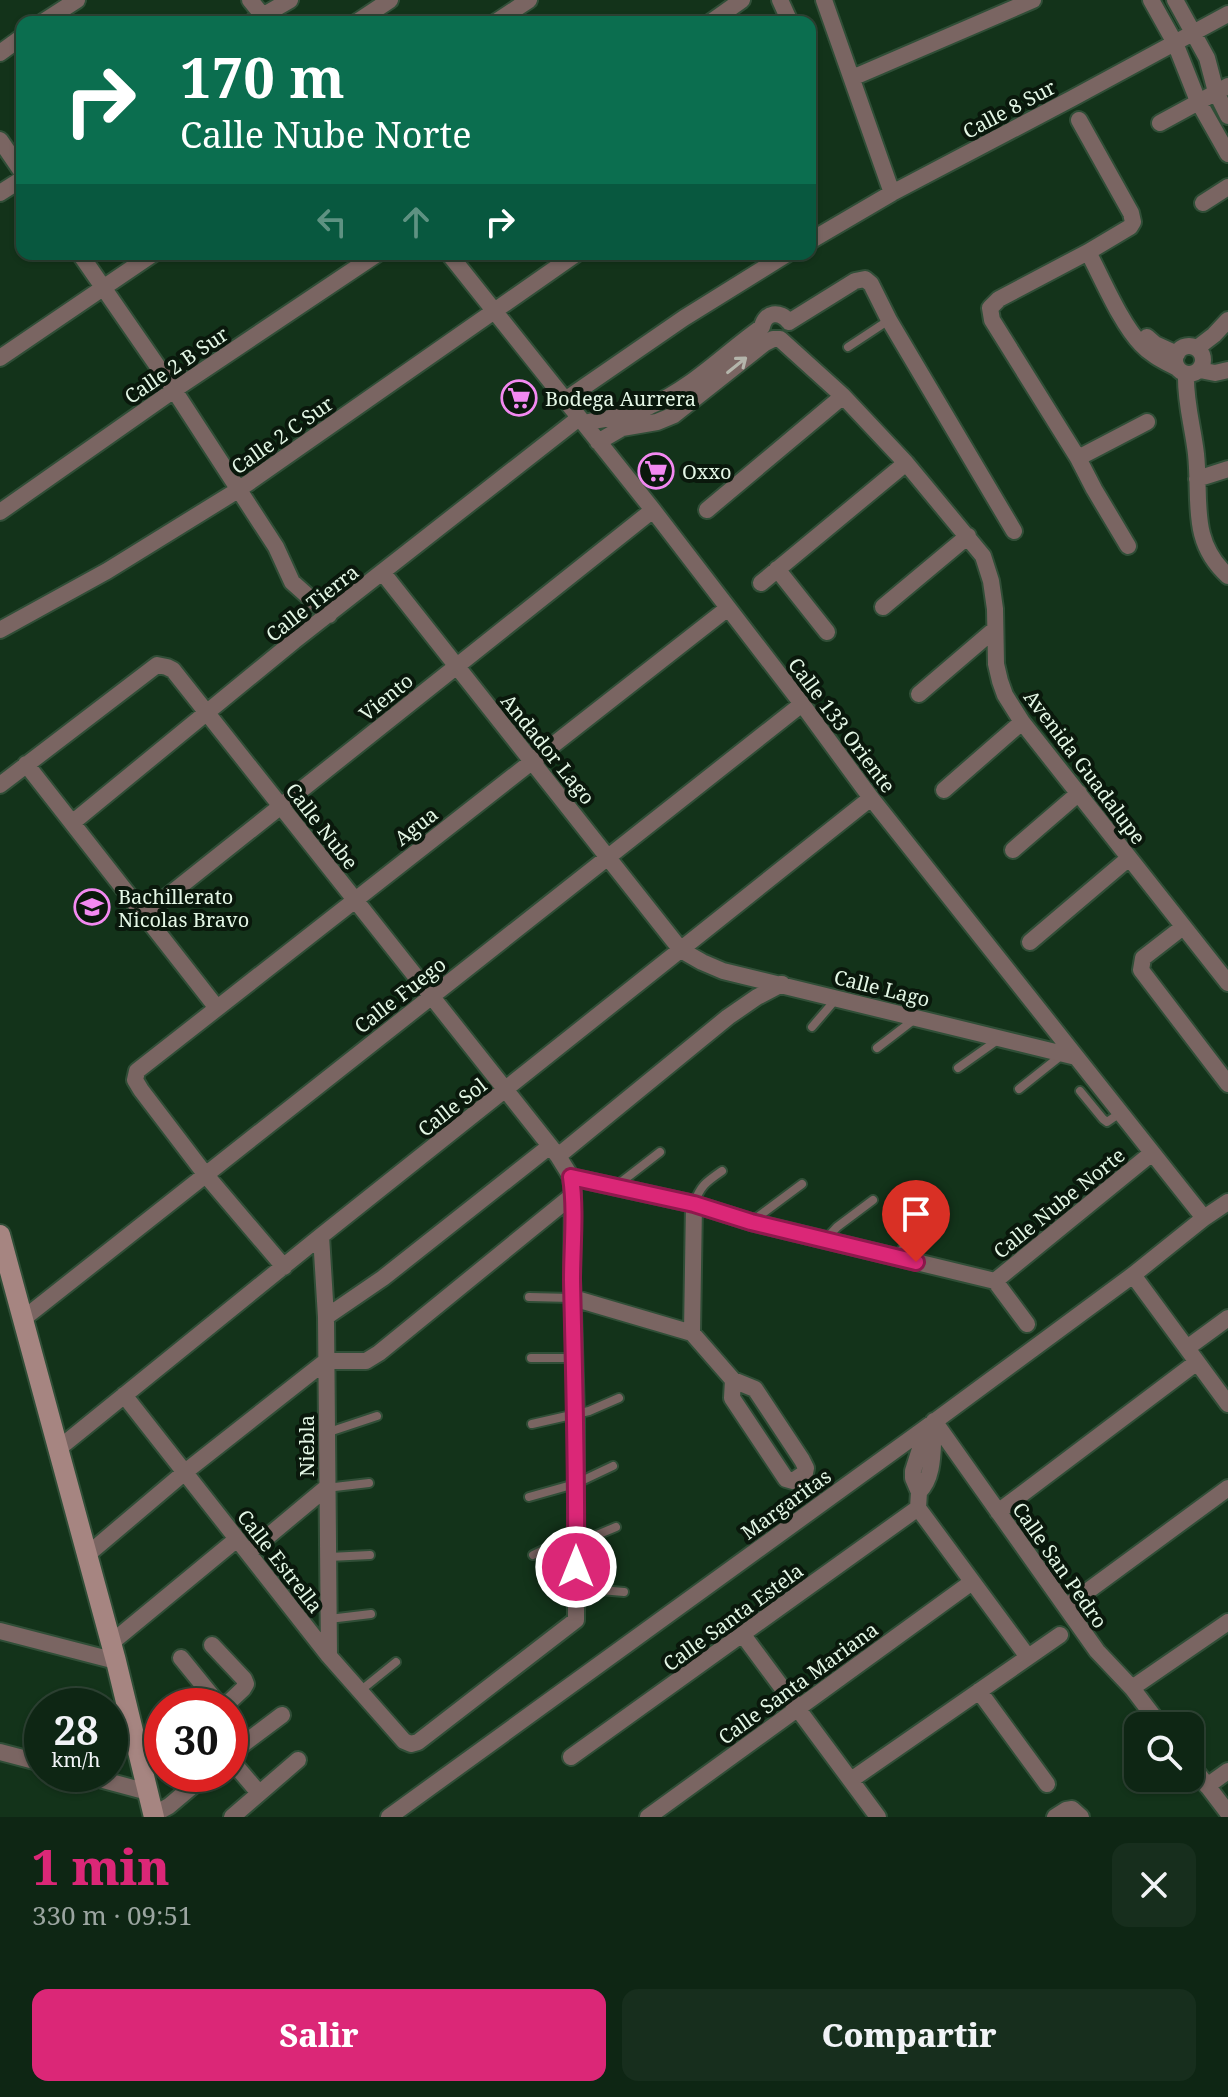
<!DOCTYPE html>
<html lang="es">
<meta charset="utf-8">
<style>
:root{--surface:#0e2614;--page:#172e1d;--text:#f1f3f6;--muted:#9ba5a0;--line:#2e4334;--accent:#db2777}
body{margin:0;font-family:"Noto Serif",serif;background:var(--page);color:var(--text);height:100vh;display:flex;flex-direction:column;font-size:30px;white-space:nowrap}
*{box-sizing:border-box;margin:0}
p{font-size:26px;color:var(--muted)}
.icon{flex:none;width:44px;height:44px;fill:none;stroke:currentColor;stroke-width:2;stroke-linecap:round;stroke-linejoin:round}
.map{position:relative;height:1817px;overflow:hidden}
.drawer{display:flex;flex-direction:column;background:var(--surface);flex:1}
.drawer>*{flex:none}
.hud{position:absolute;left:16px;top:16px;width:800px;height:244px;border-radius:16px;box-shadow:0 2px 6px #0004,0 0 0 2px var(--line);background:#0b6e4f;color:#fff;overflow:hidden}
.fabs{position:absolute;left:1124px;top:1712px;display:grid;gap:16px}
.fabs a{display:grid;place-items:center;width:80px;height:80px;border-radius:16px;background:var(--surface);box-shadow:0 2px 6px #0004,0 0 0 2px var(--line);font-size:40px}
.speed{position:absolute;left:24px;top:1688px;display:flex;gap:16px;font-size:40px;font-weight:700;text-align:center}
.speed>*{display:grid;place-content:center;width:104px;height:104px;border-radius:50%;background:var(--surface);box-shadow:0 2px 6px #0004,0 0 0 2px var(--line);line-height:1}
.speed small{font-size:20px;font-weight:400}
.speed .limit{border:12px solid #d22;background:#fff;color:#111}
.pin{position:absolute;display:grid;place-items:center;width:68px;height:68px;color:#fff;margin:-82px -34px;border-radius:50% 50% 50% 0;rotate:-45deg;box-shadow:0 0 8px #0007}
.pin .icon{rotate:45deg}
.me{position:absolute;width:88px;margin:-44px;rotate:0deg;stroke-linejoin:round;filter:drop-shadow(0 0 6px #0008)}
.turn{display:flex;align-items:center;gap:28px;height:168px;padding:0 32px;font-size:36px}
.turn .icon{width:104px;height:104px;stroke-width:2.5}
.turn b{display:block;font-size:56px;line-height:68px}
.lanes{display:flex;align-items:center;height:76px;padding:0 32px;background:#0003;justify-content:center;gap:40px;direction:ltr}
.lanes .off{opacity:.35}
.round{display:grid;place-items:center;flex:none;width:84px;height:84px;border-radius:16px;background:var(--page)}
.head{display:flex;align-items:center;justify-content:space-between;height:136px;padding:0 32px}
h1{font-size:48px;font-weight:800;line-height:60px;color:var(--accent)}
.button{display:flex;gap:16px;margin-top:auto;padding:16px 32px}
.button a{flex:1;height:92px;border-radius:16px;background:var(--accent);color:#fff;font-size:32px;font-weight:800;line-height:92px;text-align:center}
.button a+a{background:var(--page);color:var(--text)}
.map>svg:first-child{display:block}
</style>
<div class="map">
<svg width="1228" height="1817" viewBox="0 0 1228 1817">
<rect width="100%" height="100%" fill="#13331a"/>
<g fill="none" stroke-linecap="round" stroke-linejoin="round">
<defs>
<path id="lane" d="M848 347 889 320
M812 1027 836 999
M877 1048 916 1018
M958 1068 999 1039
M1019 1089 1063 1054
M1080 1091 1103 1119 1107 1122 1120 1113
M616 1186 660 1152
M694 1204C700 1186 706 1182 722 1171
M751 1222 802 1184
M825 1240 837 1227 873 1200
M895 1257 907 1244 941 1222
M529 1297 572 1298
M531 1358H574
M532 1424 589 1411 619 1398
M326 1433 377 1416
M326 1488 369 1483
M529 1497 575 1484 613 1466
M533 1555 566 1539 592 1537 616 1527
M329 1557 370 1555
M577 1588 624 1592
M329 1619 371 1614
M360 1691 396 1662"/>
<path id="street" d="M250 0 268 22
M780 0 790 22
M824 0 892 193
M1151 0 1175 43 1198 101 1228 154
M1175 0 1207 58 1216 92 1228 116
M43 22 77 0
M252 22 290 0
M357 22 390 0
M496 22 529 0
M711 22 742 0
M0 53 22 37
M852 78 1033 0
M1079 120 1131 213 1133 222 1130 227 1088 252 999 299 990 308 992 320 1078 458 1094 489 1128 546
M1160 123 1228 86
M0 140 22 172
M0 193 22 179
M1203 203 1228 187
M810 241 892 193 1071 99 1228 14
M1088 252C1102 278 1121 324 1141 344 1151 355 1164 361 1177 368
M80 254 174 390 276 547 292 582 329 615
M449 254 653 510 802 704 871 798 1204 1218
M789 322 855 281 865 279 871 284 889 320 1014 531
M1147 337 1155 344 1177 354
M780 339 843 396 906 463 983 556 991 581 995 609 996 664 1000 681 1005 695 1022 722 1228 983
M1175 360a14 14 0 1 1 28 0a14 14 0 1 1-28 0Z
M1197 348 1214 335 1228 320
M0 358 153 254
M1200 370 1215 373 1228 370
M1186 374C1185 402 1193 427 1196 454 1201 500 1189 541 1228 576
M565 400 684 318 787 254
M584 423C606 418 630 416 650 406 692 388 725 353 762 327 765 312 780 310 789 322
M598 442 622 428 657 422 674 415 765 343 773 339H780
M1078 458 1147 422
M1197 479 1228 469
M707 510 843 396
M0 512 174 390 377 254
M777 569 827 632
M383 573 681 950 702 962 723 971 1076 1057
M761 583 906 463
M883 607 968 536
M0 630 107 571 238 490 576 254
M919 694 995 629
M26 764 217 1008
M0 785 157 665 167 667 173 670 558 1156 571 1177 573 1195 572 1279 576 1414V1620L418 1742 411 1744 404 1741 329 1656 124 1395
M944 790 1022 722
M72 823 294 641 579 418
M1013 850 1079 793
M144 915 653 510
M1183 927 1143 958 1141 970 1228 1084
M1030 942 1129 858
M558 1156 728 1017 757 997 782 984
M571 1177 694 1204 751 1222 995 1281
M321 1236 326 1317 329 1656
M284 1267 205 1174 141 1090 135 1080 137 1071 728 608
M1133 1275 1228 1404
M995 1281 1152 1153
M995 1281 1027 1324
M573 1298 692 1333
M326 1317 383 1278 550 1146
M23 1319 802 704
M692 1333 733 1380 755 1389 802 1460 806 1468 805 1473 793 1481 786 1479 732 1398 733 1380
M692 1333 694 1204
M1187 1348 1228 1318
M934 1421 1097 1651 1132 1688 1161 1726
M927 1427 913 1471V1478L919 1492 918 1508 1028 1657
M58 1449 321 1236 871 798
M919 1492C935 1476 932 1449 934 1427
M998 1512 1197 1362
M248 1553 326 1488
M87 1555 185 1472 326 1361H366L379 1353 573 1195
M1066 1607 1228 1488
M0 1631 116 1661
M743 1635 878 1817
M111 1643 237 1539
M212 1645 244 1679 246 1684 243 1689 225 1706
M181 1658 220 1706
M1132 1688 1228 1622
M979 1691 1047 1784
M0 1752 42 1763
M230 1754 282 1715
M571 1757 918 1508
M230 1759 259 1793
M1190 1763 1228 1813
M81 1774 148 1792
M851 1780 1060 1635
M1207 1786 1228 1771
M153 1815 169 1806 207 1774
M232 1817 298 1760
M389 1817 927 1427 1133 1275 1204 1218 1228 1202
M648 1817 972 1582
M1055 1817 1066 1810 1072 1809 1081 1817"/>
<path id="secondary" d="M0 1235 116 1661 154 1817"/>
</defs>
<use href="#lane" stroke="#304e37" stroke-width="12"/>
<use href="#street" stroke="#304e37" stroke-width="20"/>
<use href="#secondary" stroke="#304e37" stroke-width="24"/>
<use href="#lane" stroke="#7a6562" stroke-width="8"/>
<use href="#street" stroke="#7a6562" stroke-width="16"/>
<use href="#secondary" stroke="#a68581" stroke-width="20"/>
</g>
<defs><path id="oneway-shaft" d="M-6 0H5M1.5-3L5.5 0L1.5 3" fill="none" stroke-width="1.6" stroke-linecap="round" stroke-linejoin="round" transform="scale(2)"/></defs>
<use stroke="#b4b5ab" href="#oneway-shaft" transform="translate(737 365) rotate(-39)"/>
<g fill="none" stroke-linecap="round" stroke-linejoin="round">
<defs>
<path id="route" d="M576 1567C577 1471 574 1376 572 1280 572 1246 576 1211 571 1177L694 1204 751 1222 916 1262"/>
</defs>
<use href="#route" stroke="#8e194d" stroke-width="20"/>
<use href="#route" stroke="#db2777" stroke-width="14"/>
</g>
<defs>
<symbol id="supermarket-ring" viewBox="-11 -11 22 22"><circle r="9.5" fill="#0a180c" stroke="#f389f1" stroke-width="1.5"/><path d="M-6-5.5h2.5l.6 2H6L4.5 2H-2.5L-4.4-4H-6ZM-1.5 3.2a1.3 1.3 0 1 0 .1 0ZM3 3.2a1.3 1.3 0 1 0 .1 0Z" fill="#f389f1"/></symbol>
<symbol id="school-ring" viewBox="-11 -11 22 22"><circle r="9.5" fill="#0a180c" stroke="#f389f1" stroke-width="1.5"/><path d="M0-5L7-2L0 1L-7-2ZM-4 1L0 2.5L4 1V4Q0 6-4 4Z" fill="#f389f1"/></symbol>
</defs>
<g fill-rule="evenodd">
<use href="#supermarket-ring" x="499" y="378" width="40" height="40"/>
<use href="#supermarket-ring" x="636" y="451" width="40" height="40"/>
<use href="#school-ring" x="72" y="887" width="40" height="40"/>
</g>
<g text-anchor="middle" dominant-baseline="central" stroke-width="8" stroke-linejoin="round" paint-order="stroke">
<g font-size="20" fill="#e4f7e6" stroke="#0a180c">
<text transform="translate(1009 109) rotate(-28)">Calle 8 Sur</text>
<text transform="translate(176 365) rotate(-34)">Calle 2 B Sur</text>
<text transform="translate(282 435) rotate(-35)">Calle 2 C Sur</text>
<text transform="translate(312 603) rotate(-38)">Calle Tierra</text>
<text transform="translate(386 697) rotate(-39)">Viento</text>
<text transform="translate(842 725) rotate(53)">Calle 133 Oriente</text>
<text transform="translate(548 749) rotate(51)">Andador Lago</text>
<text transform="translate(1085 767) rotate(53)">Avenida Guadalupe</text>
<text transform="translate(322 826) rotate(52)">Calle Nube</text>
<text transform="translate(416 826) rotate(-38)">Agua</text>
<text transform="translate(882 988) rotate(14)">Calle Lago</text>
<text transform="translate(400 995) rotate(-38)">Calle Fuego</text>
<text transform="translate(452 1107) rotate(-38)">Calle Sol</text>
<text transform="translate(1059 1203) rotate(-39)">Calle Nube Norte</text>
<text transform="translate(306 1446) rotate(-90)">Niebla</text>
<text transform="translate(786 1504) rotate(-36)">Margaritas</text>
<text transform="translate(280 1561) rotate(52)">Calle Estrella</text>
<text transform="translate(1060 1565) rotate(55)">Calle San Pedro</text>
<text transform="translate(733 1617) rotate(-36)">Calle Santa Estela</text>
<text transform="translate(798 1683) rotate(-36)">Calle Santa Mariana</text>
</g>
<g font-size="20" fill="#e4f7e6" stroke="#0a180c" text-anchor="start">
<text x="545" y="398">Bodega Aurrera</text>
<text x="682" y="471">Oxxo</text>
<text x="118" y="896">Bachillerato<tspan x="118" dy="23">Nicolas Bravo</tspan></text>
</g>
</g>
</svg>
<div class="fabs">
<a><svg class="icon" aria-label="search" viewBox="0 0 24 24"><circle cx="10" cy="10" r="6"/><path d="M15 15l6 6"/></svg></a>
</div>
<div class="speed"><div>28<small>km/h</small></div><div class="limit">30</div></div>
<div class="pin" style="left:916px;top:1262px;background:#d93025"><svg class="icon" aria-label="arrive" viewBox="0 0 24 24"><path d="M6 21V4h12l-3 4 3 4H6"/></svg></div>
<svg class="me" style="left:576px;top:1567px" viewBox="-20 -20 40 40"><circle r="17" fill="#db2777" stroke="#fff" stroke-width="3"/><path d="M0-11L8 9 0 5-8 9z" fill="#fff"/></svg>
<div class="hud">
<div class="turn"><svg class="icon" aria-label="right" viewBox="0 0 24 24"><path d="M7 20v-9h11M14 6l5 5-5 5"/></svg><div><b>170 m</b>Calle Nube Norte</div></div>
<div class="lanes"><svg class="icon off" aria-label="left" viewBox="0 0 24 24"><path d="M17 20v-9H6M10 6l-5 5 5 5"/></svg><svg class="icon off" aria-label="ahead" viewBox="0 0 24 24"><path d="M12 20V5M6 11l6-6 6 6"/></svg><svg class="icon" aria-label="right" viewBox="0 0 24 24"><path d="M7 20v-9h11M14 6l5 5-5 5"/></svg></div>
</div>
</div>
<section class="drawer">
<div class="head"><div><h1>1 min</h1><p>330 m · 09:51</p></div><a class="round"><svg class="icon" aria-label="close" viewBox="0 0 24 24"><path d="M6 6l12 12M18 6L6 18"/></svg></a></div>
<div class="button"><a>Salir</a><a>Compartir</a></div>
</section>
